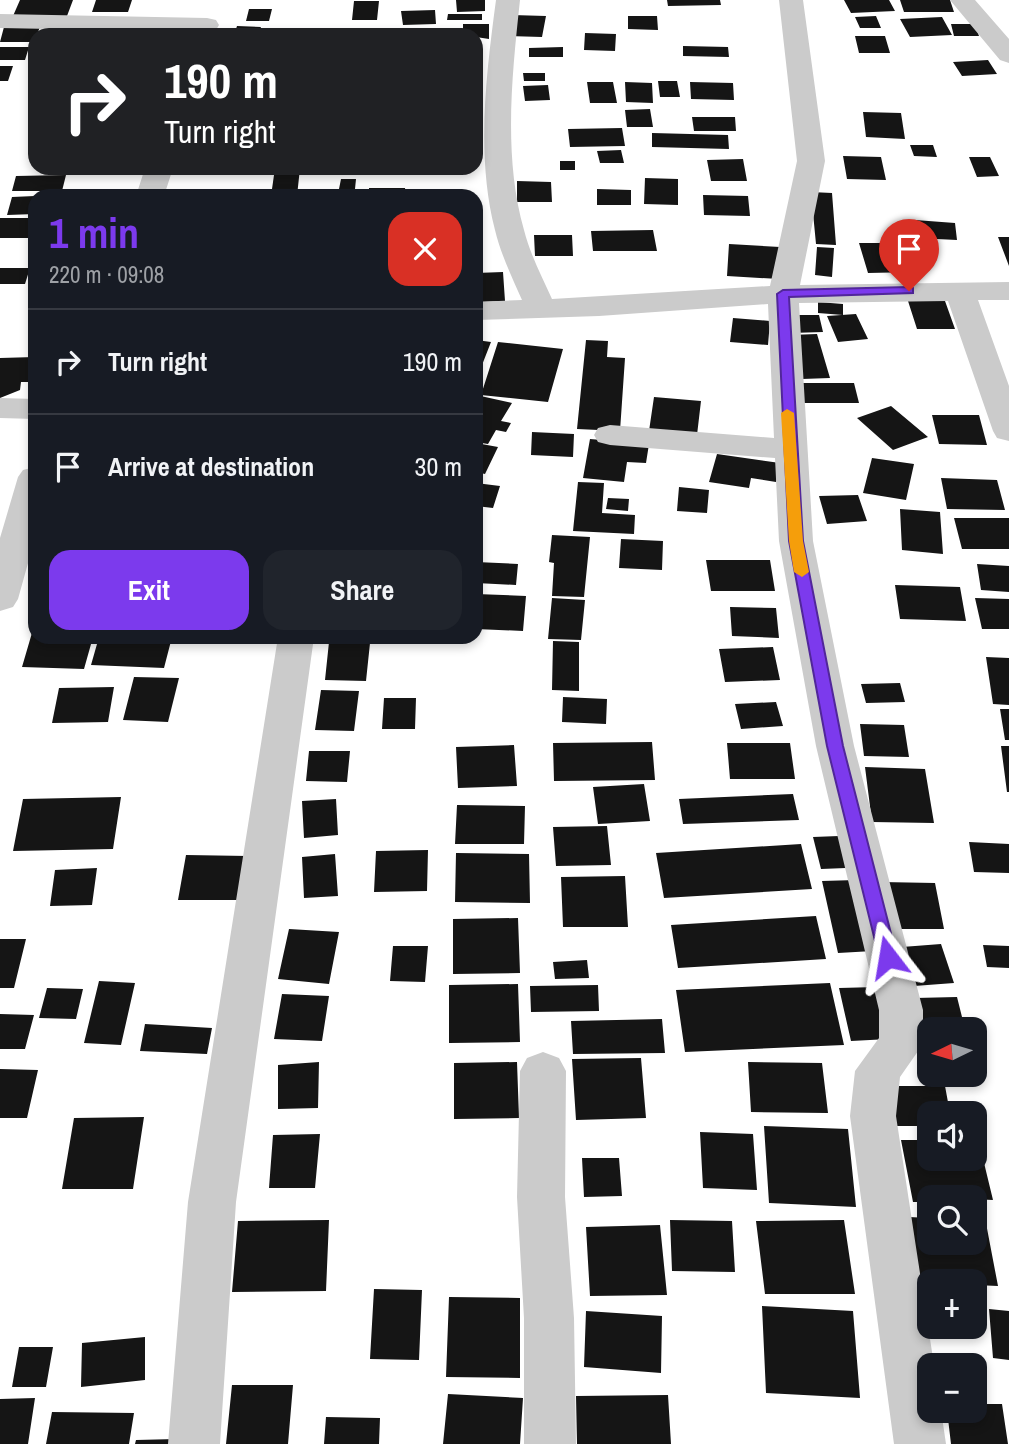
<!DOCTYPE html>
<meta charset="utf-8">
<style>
:root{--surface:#171b24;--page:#20242c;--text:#f1f3f6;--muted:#9ea1a6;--line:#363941;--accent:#7c3aed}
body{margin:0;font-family:"Archivo Narrow",sans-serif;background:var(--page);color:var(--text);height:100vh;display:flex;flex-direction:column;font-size:26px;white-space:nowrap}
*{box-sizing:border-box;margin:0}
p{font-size:23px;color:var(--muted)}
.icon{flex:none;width:38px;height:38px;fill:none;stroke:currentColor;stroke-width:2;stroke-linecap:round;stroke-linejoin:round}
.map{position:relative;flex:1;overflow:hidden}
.drawer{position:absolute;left:28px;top:189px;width:455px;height:455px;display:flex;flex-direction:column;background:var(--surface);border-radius:21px;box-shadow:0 4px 10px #0003}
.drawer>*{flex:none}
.hud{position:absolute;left:28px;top:28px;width:455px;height:147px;border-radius:21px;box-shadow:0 4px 10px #0003;background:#202124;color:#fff;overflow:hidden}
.needle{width:46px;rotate:265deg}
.controls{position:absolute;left:917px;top:1017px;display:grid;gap:14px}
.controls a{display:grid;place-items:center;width:70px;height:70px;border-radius:14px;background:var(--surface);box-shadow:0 4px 10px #0003;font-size:35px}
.pin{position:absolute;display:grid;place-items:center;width:60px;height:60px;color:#fff;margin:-72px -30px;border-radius:50% 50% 50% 0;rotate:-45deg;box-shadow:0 0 7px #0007}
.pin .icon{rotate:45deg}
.me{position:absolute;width:77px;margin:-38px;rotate:346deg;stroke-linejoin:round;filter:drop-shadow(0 0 5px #0008)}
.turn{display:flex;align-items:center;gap:24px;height:147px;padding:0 21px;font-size:32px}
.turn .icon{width:91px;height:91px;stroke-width:2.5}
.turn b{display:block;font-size:49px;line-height:60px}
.round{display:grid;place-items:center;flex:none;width:74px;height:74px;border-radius:21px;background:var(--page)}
.summary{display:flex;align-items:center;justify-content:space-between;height:119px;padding:0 21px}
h1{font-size:42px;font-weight:700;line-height:52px;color:var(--accent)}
.action{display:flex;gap:14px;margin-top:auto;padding:14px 21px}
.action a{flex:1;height:80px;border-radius:21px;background:var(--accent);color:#fff;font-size:28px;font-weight:700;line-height:80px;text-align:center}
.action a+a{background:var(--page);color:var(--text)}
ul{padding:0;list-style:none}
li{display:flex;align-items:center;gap:21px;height:105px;padding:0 21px;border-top:2px solid var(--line)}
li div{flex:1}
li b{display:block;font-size:26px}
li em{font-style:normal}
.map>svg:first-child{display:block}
</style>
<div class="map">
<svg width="1009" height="1444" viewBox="0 0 1009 1444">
<rect width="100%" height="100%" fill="#fff"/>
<path fill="#151515" d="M20 0H73L67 16H13Z
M96 0H132L128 12H92Z
M456 0H485V11L457 12Z
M667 0H720L721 5 668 6Z
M844 0H889L895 11 851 13Z
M900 0H950L954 12H904Z
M354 1H379L377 20H352Z
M249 9H272L269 21H246Z
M435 10 436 24 403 25 401 11Z
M448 14H482V20H447Z
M512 15 546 16 542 37 508 36Z
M628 16H657L658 30 628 29Z
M876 16 881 28H860L855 17Z
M942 17 952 35 910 37 900 19Z
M463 24H489V39L463 35Z
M951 24H975L979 36H954Z
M237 26 261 27 258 35H216L218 32H235Z
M4 27H40L34 42H0Z
M585 33 616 34 615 51 584 50Z
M855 36H885L890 53H859Z
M683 46 728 47 729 57 683 56Z
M0 47H29L25 60H0Z
M563 47V57H529V48Z
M988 60 997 74 962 76 953 62Z
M0 66H13L8 81H0Z
M523 73H545V81H524Z
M658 81H677L680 97H660Z
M587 82H613L617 103H590Z
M625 82 652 83 653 103 626 102Z
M690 82 733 83 734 100 691 99Z
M548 85 550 100 525 101 523 86Z
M650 109 653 127H627L625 110Z
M863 112 901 113 905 139 866 137Z
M692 117H735L736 131H694Z
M622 128 625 146 570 147 568 129Z
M652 133 728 135 729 149 652 147Z
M910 145H933L937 157 914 156Z
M621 150 624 163H600L597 151Z
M843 156 881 157 886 180 847 179Z
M969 157H990L999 176 977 177Z
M743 159 747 181H711L707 160Z
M560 161H575V170H560Z
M198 168H249L248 171H197Z
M275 168H300L297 196H271Z
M66 175 62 191H12L16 176Z
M645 178 678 179V205L644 204Z
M341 179H356L355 189H339Z
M517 181 551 182 552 202H517Z
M369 188H405L406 196H369Z
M597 189 631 190V205H597Z
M811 192 832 193 836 245 816 244Z
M703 195 748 196 750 216 704 215Z
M35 196V214L7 215 12 197Z
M0 218H35V238H0Z
M915 220 955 223 957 240 917 238Z
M653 230 657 251H593L591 231Z
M534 235H572L573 256H535Z
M998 237H1009V266Z
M859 243H905L914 272 868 273Z
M729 244 780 247 779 279 727 276Z
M817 247 834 248 832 277 815 275Z
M0 268H30L25 284H0Z
M503 272 505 301 476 302V273Z
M908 301H945L955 329H917Z
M818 302 843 304V315L818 313Z
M856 314 868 339 838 342 827 316Z
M788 315H819L823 332 791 333Z
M733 318 770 321 768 345 730 342Z
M817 334 830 378 802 379 790 335Z
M476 340 491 342 482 365 476 364Z
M586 340 608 341 607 357 625 358 620 431 577 429Z
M498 342 563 349 548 402 481 395Z
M35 357 30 382H21L20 390 0 398V358Z
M797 383H854L859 403H801Z
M476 395 512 403 501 421 511 423 506 432 496 430 488 444 476 442Z
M654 397 701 401 697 435 649 431Z
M891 406 928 437 893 450 857 418Z
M932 415H979L987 445 939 444Z
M532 432 574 434 573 457 531 455Z
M590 439 649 444 646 463 627 462 624 482 583 478Z
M476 443 498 447 485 474 476 472Z
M717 454 780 463 776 482 751 478 749 488 709 482Z
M872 458 914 464 906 500 863 493Z
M941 478 997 480 1005 510 947 509Z
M578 482 604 483 602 513 635 515 634 534 573 531Z
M476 483 500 486 493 508 476 506Z
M679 487 709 490 707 513 677 511Z
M858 495 867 521 827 524 819 496Z
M608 498 629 499 628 511 606 509Z
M900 509 940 512 943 554 902 550Z
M954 518H1009V549H962Z
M552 535 590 537 584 597 552 596 554 563 549 562Z
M621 539 663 541 662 570 619 568Z
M706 560H770L775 591H711Z
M476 562 518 564 516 585 476 583Z
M977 564 1009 566V592L981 590Z
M895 585 960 587 966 621 900 619Z
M476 594 526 596 523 631 476 629Z
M552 598 585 600 581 640 548 639Z
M975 598 1009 599V629H982Z
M730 607 776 608 779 638 732 636Z
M34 626 35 637H93L84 669 22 667Z
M99 637H172L164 668 91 665Z
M553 641 579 642V691L552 690Z
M329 642 370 643 366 681 325 680Z
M773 647 780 680 725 682 719 649Z
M986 657 1009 658V705L993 704Z
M134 677 179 678 168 722 123 720Z
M900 683 905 702 866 703 861 684Z
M114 687 108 722 52 723 59 688Z
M321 690 359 691 354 731 315 730Z
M563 697 607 699 606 724 562 722Z
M384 698H416L415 729H382Z
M776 702 783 726 741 729 735 704Z
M1000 709H1009V740H1005Z
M860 724 904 725 909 757 864 756Z
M652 742 655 780 554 781 553 743Z
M727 743H790L795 779H730Z
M514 745 517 786 458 788 456 747Z
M1001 746H1009V792H1007Z
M309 751H350L347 782 306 781Z
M865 767 925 769 934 823 872 822Z
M644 784 650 821 598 824 593 787Z
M793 794 799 820 683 824 679 799Z
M121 797 113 849 13 851 23 799Z
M336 799 338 835 304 838 302 801Z
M457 805 525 806 524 844H455Z
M607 826 611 865 556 866 553 827Z
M839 836 846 868 821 869 813 837Z
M969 842 1009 844V873L974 872Z
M801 844 812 889 664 898 656 853Z
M428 850 427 891 374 892 376 851Z
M456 853 529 854 530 903 455 902Z
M335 854 338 896 304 898 302 857Z
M186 855 248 856 242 900H178Z
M97 868 92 905 50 906 55 870Z
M625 876 628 927H563L561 877Z
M856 880 873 951 838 953 822 881Z
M881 882 935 883 944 929H889Z
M816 916 826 959 678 968 671 925Z
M518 918 520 973 453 974V919Z
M289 929 339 932 329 984 278 979Z
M0 939H26L14 988H0Z
M941 944 954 983 914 986 902 947Z
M983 945 1009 946V968L987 967Z
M393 946H428L425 982 390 981Z
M587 960 589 978 555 979 553 962Z
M99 981 135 983 121 1045 84 1043Z
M830 983 844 1045 685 1052 676 990Z
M518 984 520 1042 449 1043V985Z
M598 985 599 1011 531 1012 530 986Z
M877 987 889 1039 851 1041 839 988Z
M47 988 83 989 76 1019 39 1018Z
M282 994 329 996 322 1041 274 1039Z
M957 997 965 1029H929V1050H926L915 998Z
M0 1014 34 1015 25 1049H0Z
M662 1019 665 1053 573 1054 571 1021Z
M145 1024 212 1028 207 1054 140 1051Z
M641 1058 646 1118 576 1120 572 1059Z
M319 1062 318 1108 278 1109V1065Z
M517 1062 519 1118 454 1119V1063Z
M748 1062 822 1063 828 1113 751 1112Z
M0 1069 38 1070 27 1118H0Z
M887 1086H945L950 1113H929V1126H893Z
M144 1117 133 1189H62L74 1118Z
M764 1126 848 1129 856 1207 769 1203Z
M700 1132 753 1134 757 1190 703 1188Z
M320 1134 315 1188H269L273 1135Z
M975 1138H978L993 1200 929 1197V1202H913L901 1140H929V1158H975Z
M582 1158H619L622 1196 584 1197Z
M909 1217 929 1218V1242H975V1218H985L998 1286 975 1285V1281H929V1285H919Z
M329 1220 326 1291 232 1292 238 1221Z
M670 1220 732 1221 735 1272 672 1271Z
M844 1220 855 1294H765L756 1221Z
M660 1225 667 1295 590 1296 586 1227Z
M374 1289 422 1290 419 1360 370 1359Z
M449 1297 520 1298V1378L446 1377Z
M762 1306 853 1311 860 1398 766 1393Z
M989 1309 1009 1311V1360L993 1358Z
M586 1311 662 1316 661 1373 584 1367Z
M145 1337V1380L81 1387 82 1343Z
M19 1347H53L46 1387H12Z
M232 1385H293L288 1444H226Z
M448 1394 523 1398 520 1444H443Z
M668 1395 671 1444H577L576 1396Z
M35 1398 28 1444H0V1399Z
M975 1404H1002L1008 1444H951L947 1410H975Z
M52 1412 134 1413 129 1444H46Z
M326 1417 380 1418 379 1444H324Z
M176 1439 175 1444H135L136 1440Z"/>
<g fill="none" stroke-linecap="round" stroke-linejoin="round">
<path fill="#cbcbcb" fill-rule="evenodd" d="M496 0H520C512 75 503 156 524 230 530 254 542 277 552 299L770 286 797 161 779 0H803L825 161 800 285 1009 282V300H978L1009 386V441L997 438 993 431 948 301 799 303 813 541 854 746 923 1010V1044L900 1077 896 1116 934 1365H929V1410H941L946 1444H894L850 1116 855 1071 879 1038V1010L816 746 779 541 775 458 610 445 598 442 594 435 598 428 610 425 774 438 768 304 599 316 476 320V302L522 300C512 277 501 255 495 230 476 156 486 75 496 0Z
M950 0H975L1009 39V63L1000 60Z
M0 14 207 18 216 20 219 25 216 30 207 32 0 28Z
M145 168H173L164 196H136Z
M0 398 35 399V419L0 418Z
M35 467V538L18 599 13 607 0 611V538L18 477 23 470Z
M278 637H314L236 1202 220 1444H168L188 1202Z
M543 1052 559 1058 566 1071 565 1197 574 1318 576 1444H524V1318L517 1197 520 1071 527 1058Z"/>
</g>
<path fill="#7c3aed" stroke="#51269a" stroke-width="2" d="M909 287 913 288V293L789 297 803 541 843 746 897 957 888 965 879 957 827 746 789 541 777 294 783 290Z"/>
<path fill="#f59e0b" d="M787 409 794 413 803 541 809 572 802 577 794 572 789 541 781 413Z"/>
</svg>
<div class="controls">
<a><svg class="needle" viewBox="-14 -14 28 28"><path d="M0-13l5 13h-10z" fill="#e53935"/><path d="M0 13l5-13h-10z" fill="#9ea1a6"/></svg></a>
<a><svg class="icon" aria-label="sound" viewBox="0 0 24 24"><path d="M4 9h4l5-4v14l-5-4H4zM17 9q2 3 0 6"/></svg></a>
<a><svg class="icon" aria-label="search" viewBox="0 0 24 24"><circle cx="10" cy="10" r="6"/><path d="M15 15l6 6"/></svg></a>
<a>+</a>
<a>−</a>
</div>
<div class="pin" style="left:909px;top:291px;background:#d93025"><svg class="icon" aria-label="arrive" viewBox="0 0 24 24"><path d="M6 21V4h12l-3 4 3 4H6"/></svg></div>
<svg class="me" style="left:888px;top:957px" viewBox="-20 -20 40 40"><path d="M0-17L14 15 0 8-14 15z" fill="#7c3aed" stroke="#fff" stroke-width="4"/></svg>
<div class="hud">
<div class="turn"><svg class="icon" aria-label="right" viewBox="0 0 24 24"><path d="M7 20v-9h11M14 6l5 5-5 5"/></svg><div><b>190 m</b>Turn right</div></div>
</div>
<section class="drawer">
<div class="summary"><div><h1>1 min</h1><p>220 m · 09:08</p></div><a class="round" style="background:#d93025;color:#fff"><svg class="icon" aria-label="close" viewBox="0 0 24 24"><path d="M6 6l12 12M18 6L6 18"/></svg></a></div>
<ul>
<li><svg class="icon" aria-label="right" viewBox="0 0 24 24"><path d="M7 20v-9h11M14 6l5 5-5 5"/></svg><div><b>Turn right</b></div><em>190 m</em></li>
<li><svg class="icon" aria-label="arrive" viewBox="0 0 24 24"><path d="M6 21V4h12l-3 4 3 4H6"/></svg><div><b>Arrive at destination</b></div><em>30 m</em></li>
</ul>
<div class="action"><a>Exit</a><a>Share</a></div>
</section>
</div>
